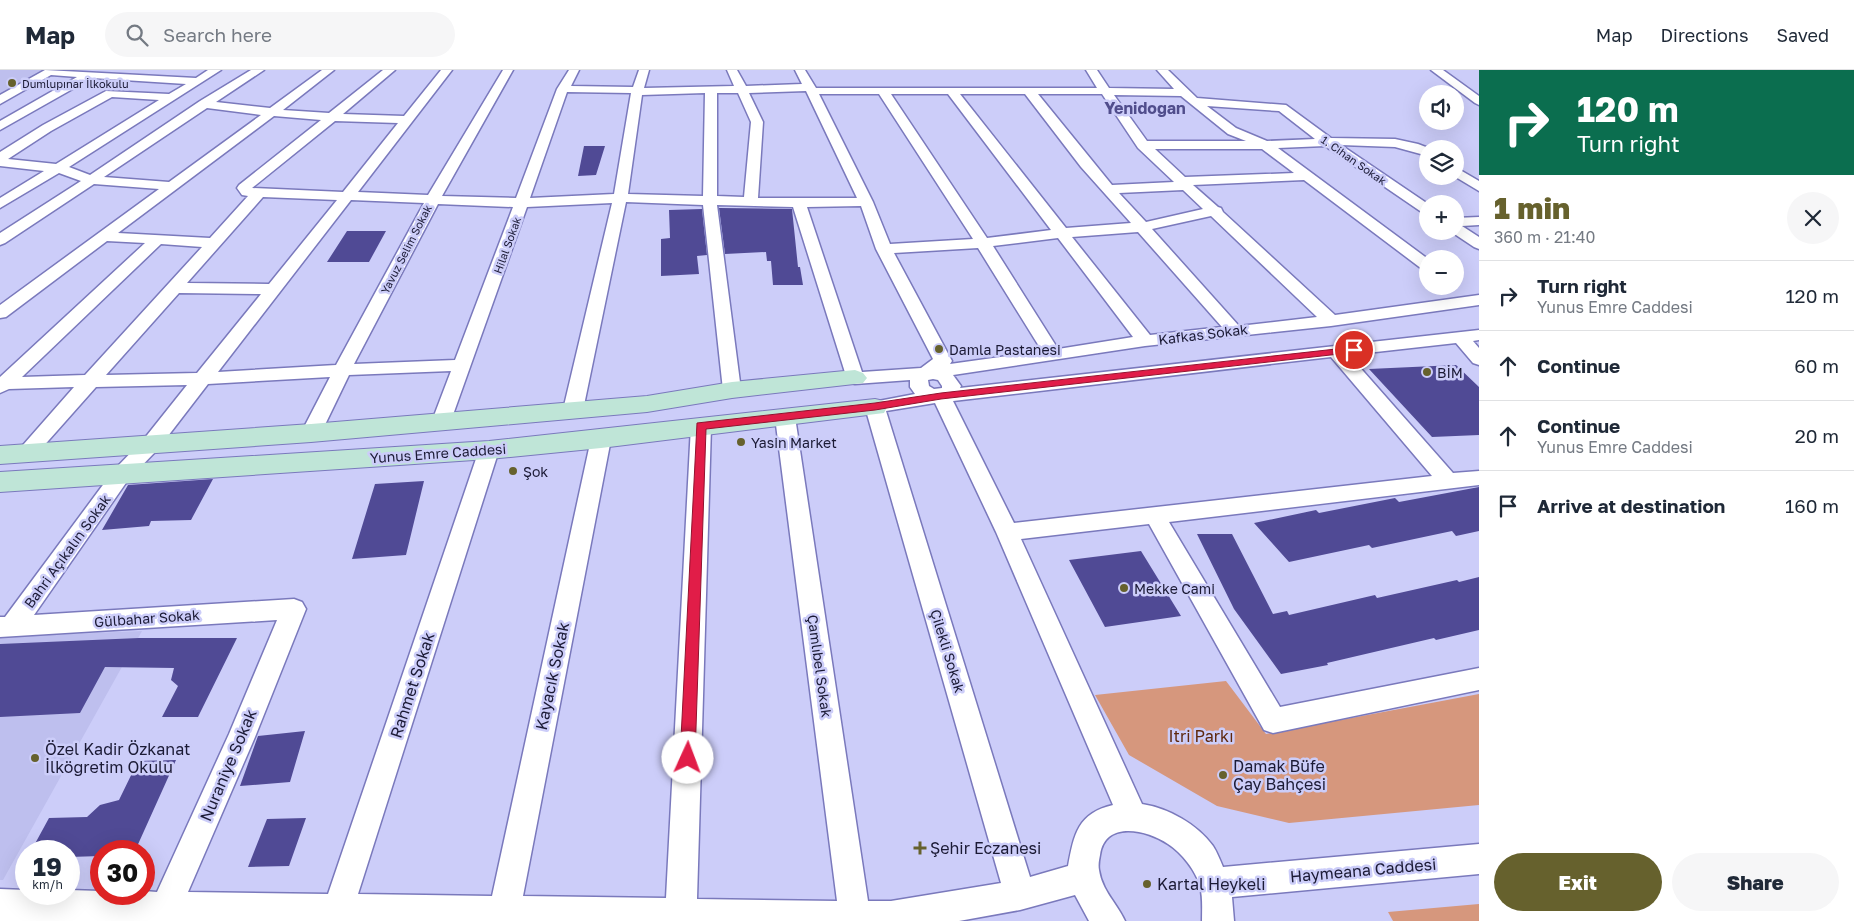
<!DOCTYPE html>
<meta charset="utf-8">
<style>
:root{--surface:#fff;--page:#f6f6f7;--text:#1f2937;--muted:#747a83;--line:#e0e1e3;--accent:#66612d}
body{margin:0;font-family:"Golos Text",sans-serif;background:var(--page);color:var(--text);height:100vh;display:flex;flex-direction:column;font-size:19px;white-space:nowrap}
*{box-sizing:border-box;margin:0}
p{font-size:16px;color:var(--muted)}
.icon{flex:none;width:28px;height:28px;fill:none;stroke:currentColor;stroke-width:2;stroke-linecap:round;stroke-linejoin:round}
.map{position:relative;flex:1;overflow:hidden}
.drawer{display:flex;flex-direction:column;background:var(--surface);width:375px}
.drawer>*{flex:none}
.top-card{background:#0b6e4f;color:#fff;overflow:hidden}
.tools{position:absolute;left:1419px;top:15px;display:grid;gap:10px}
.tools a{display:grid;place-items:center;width:45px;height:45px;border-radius:50%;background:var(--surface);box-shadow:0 5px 20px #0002;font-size:25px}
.speed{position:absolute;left:15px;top:770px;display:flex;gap:10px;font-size:25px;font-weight:700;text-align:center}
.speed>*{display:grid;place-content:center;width:65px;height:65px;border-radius:50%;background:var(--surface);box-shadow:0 5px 20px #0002;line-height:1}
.speed small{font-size:12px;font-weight:400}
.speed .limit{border:8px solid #d22;background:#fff;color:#111}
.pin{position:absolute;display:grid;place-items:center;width:42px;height:42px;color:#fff;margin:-21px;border:2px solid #fff;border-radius:50%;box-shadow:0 1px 5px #0007}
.me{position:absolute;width:55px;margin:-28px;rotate:2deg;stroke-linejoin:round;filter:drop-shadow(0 0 4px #0008)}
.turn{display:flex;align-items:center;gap:18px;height:105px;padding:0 15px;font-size:22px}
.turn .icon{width:65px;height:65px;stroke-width:2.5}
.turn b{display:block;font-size:35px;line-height:42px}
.round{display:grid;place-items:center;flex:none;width:52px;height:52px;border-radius:26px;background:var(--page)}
.head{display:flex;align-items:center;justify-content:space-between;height:85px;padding:0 15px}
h1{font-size:30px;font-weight:800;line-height:38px;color:var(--accent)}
.button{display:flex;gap:10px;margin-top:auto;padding:10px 15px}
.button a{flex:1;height:58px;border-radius:30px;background:var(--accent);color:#fff;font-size:20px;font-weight:800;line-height:58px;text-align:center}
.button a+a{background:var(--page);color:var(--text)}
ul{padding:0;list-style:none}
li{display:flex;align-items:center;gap:15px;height:70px;padding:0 15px;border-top:1px solid var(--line)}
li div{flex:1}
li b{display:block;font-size:19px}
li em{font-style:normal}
header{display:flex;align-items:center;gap:30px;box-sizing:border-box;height:70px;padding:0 25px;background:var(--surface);border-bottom:1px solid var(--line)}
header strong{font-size:24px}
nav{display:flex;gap:28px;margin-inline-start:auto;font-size:18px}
.search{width:350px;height:45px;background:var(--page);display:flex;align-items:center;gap:12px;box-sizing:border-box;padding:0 18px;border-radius:28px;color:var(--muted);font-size:19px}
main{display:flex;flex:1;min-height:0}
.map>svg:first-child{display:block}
</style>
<header>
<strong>Map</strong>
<div class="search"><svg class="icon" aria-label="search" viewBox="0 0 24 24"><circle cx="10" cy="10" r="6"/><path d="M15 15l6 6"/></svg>Search here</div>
<nav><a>Map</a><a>Directions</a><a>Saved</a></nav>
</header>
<main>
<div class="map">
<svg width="1479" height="851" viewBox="0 0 1479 851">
<rect width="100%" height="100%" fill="#cccdf9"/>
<path fill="#bebfee" d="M0 0H47L0 27Z
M142 561 3 810H0V567Z"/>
<path fill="#d6977d" d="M1226 611 1266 664 1479 624V735L1289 753 1217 736 1129 685 1095 625Z
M1479 834V851H1393L1388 842Z"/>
<path fill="#504a95" d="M584 76H605L596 105 578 106Z
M719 138 792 139 798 197H800L803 215H773L771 191H767L766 182 725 184Z
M702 139 707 185 697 186 699 204 661 206V169L670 168 669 140Z
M347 161H386L369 192H327Z
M1456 295 1479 317V365L1432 367 1369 299Z
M213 409 191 450 151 451 149 456 102 460 128 415Z
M424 411 406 485 352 489 375 414Z
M1479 417V461L1456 466 1452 461 1372 478 1369 475 1289 492 1254 453 1316 440 1319 443 1395 428 1399 432Z
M1197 464H1232L1273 544 1287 541 1289 545 1375 525 1377 528 1457 510 1459 512 1479 507V560L1436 570 1434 568 1327 593 1328 595 1281 604 1234 539Z
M1141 481 1181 546 1105 557 1069 490Z
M139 568H237L198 647H162L178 616 171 610 174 598 105 597 80 643 0 647V574Z
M305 661 290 712 240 716 258 666Z
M176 690 135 781H101V786L69 787V781H31L49 748 87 747 100 735 119 730 138 691Z
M306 748 289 796 248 797 267 749Z"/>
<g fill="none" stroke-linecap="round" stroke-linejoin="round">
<defs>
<path id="street" d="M45 0 196 8 208 0H221L69 97 90 105 200 31 251 0H264L216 32 270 38 322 0H334L283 40 329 43 383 0H395L343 44 404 46 441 0H452L358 122 428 125 503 0H513L442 126 516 128 557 19 569 0H579L571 16 633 17 639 0H649L644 18 734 16 727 0H737L746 16 802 14 795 0H805L816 18H1097L1086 0H1097L1109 18 1174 19 1157 0H1168L1197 28 1286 35 1331 68 1395 69 1418 74 1431 79H1428V86L1395 77 1341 75 1428 134V144L1423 143 1325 76 1278 78 1428 189V201L1422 199 1304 110 1193 115 1218 137 1221 138 1223 142 1335 245 1479 225V235L1331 256 1145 276 953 305 961 316 960 318 1479 260V270L1473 271 1479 278V295L1473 293 1456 273 1349 285 1453 403 1479 401V415L1169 452 1280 637 1479 598V620L1273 663 1264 660 1149 454 1021 469 1142 734C1168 738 1197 754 1213 776 1217 782 1220 790 1223 797L1479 774V804L1232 827 1234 851H1202C1202 840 1203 827 1200 816 1196 801 1182 783 1168 774 1147 760 1105 750 1100 785 1099 790 1098 795 1099 800 1102 821 1117 833 1125 851H1089L1075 825 1020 840 959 851H0V819L26 820V824H69V820L101 821V824H144V821L157 822 229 664 277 550 0 567V547H5L114 400 144 369 187 315 96 317 33 388 26 390 19 388 16 383 74 317 9 319 0 323V307L145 173 107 171 6 247 0 248V235L159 119 94 114 5 173 0 175V163L81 111 59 103 0 138V128L44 101 0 96V82L43 55 106 21 169 24 186 14 92 8 0 60V51L77 7 51 5 0 34V25ZM806 21 857 128H758L763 52 749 23ZM567 22 631 23 614 124 530 128ZM705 23 703 126 628 124 642 25ZM717 23H738L751 52 744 127 717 126ZM819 24H879L973 169 890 174 873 132ZM891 24H948L1051 160 987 168ZM960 24H1025L1081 97 1131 153 1066 158ZM1038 24H1102L1138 78 1174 112 1112 115ZM1114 25 1181 26 1228 64 1246 71H1147ZM112 27 159 30 56 94 8 89 51 61ZM1207 36 1279 41 1315 69 1267 71 1236 58ZM207 38 261 45 169 112 104 107ZM274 46 321 50 239 115 237 118 242 125 248 126 210 168 118 163ZM335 51 398 53 343 122 252 118ZM1155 79H1262L1294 103 1185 107ZM1183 120 1203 139 1146 152 1119 123ZM263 127 337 130 269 214 187 213ZM351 130 424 133 336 295 218 302ZM626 132 703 135 723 320 725 324 732 326 739 324 741 320 717 135 793 137 848 312 855 314 910 310V317L915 324 868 333 865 337 1001 813 891 831H868L795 347 792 342 785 341 778 342 775 347 837 831 697 829 711 356 708 351 701 349 694 351 691 356 666 828 523 826 611 369 608 364 601 362 594 364 591 369 492 826 358 824 499 380 496 375 489 373 482 375 479 380 328 824 188 822 255 667 306 539 302 532 294 529 34 545 128 410 158 379 208 314 330 307 301 363 304 368 311 370 318 368 321 363 349 305 451 301 432 351 435 356 442 358 449 356 527 137 612 133 563 340 566 344 573 346 580 344 583 340ZM438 134 513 137 455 290 354 294ZM861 136 876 179 933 289 921 298 862 302 807 137ZM1211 146 1317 247 1239 256 1152 159ZM1138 162 1222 257 1150 265 1072 167ZM1058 168 1133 267 1058 279 993 176ZM161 174 202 177 85 305 22 307ZM978 178 1042 281 950 294 952 291 894 183ZM179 223 261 224 197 303 106 305ZM1331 287 1432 406 1014 453 953 331ZM933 309 938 310 942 316V318L934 319 929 316 928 310ZM935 333 996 462 1113 735C1078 743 1074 764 1068 796L1030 807 886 341Z
M1431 0H1443L1479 26V35L1475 33Z
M1455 97 1479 111V121L1454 106Z
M1479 147V155L1462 156 1479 167V179L1474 177 1450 161H1455V148Z"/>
<path id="secondary" d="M855 300 863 303 867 308 863 313 732 328 647 342 311 372 0 394V376L311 354 647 326 732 312Z
M875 329 884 331 887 337 884 343 601 378 489 389 0 422V402L489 371Z"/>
</defs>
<use href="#street" stroke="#7a79bc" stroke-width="3"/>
<use href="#secondary" stroke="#7a79bc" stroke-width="2"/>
<use href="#street" fill="#fff" fill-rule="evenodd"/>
<use href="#secondary" fill="#bfe5d7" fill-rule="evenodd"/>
</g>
<path fill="#e11d48" stroke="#92132f" d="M1354 277 1358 280 1357 282 941 329 875 340 706 359 695 688 693 693 688 695 682 693 680 688 697 353 875 333 941 323Z"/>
<g fill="#66612d" stroke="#cccdf9" stroke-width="2">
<circle cx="12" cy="13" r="5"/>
<circle cx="939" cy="279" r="5"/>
<circle cx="1427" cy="302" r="5"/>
<circle cx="741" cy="372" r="5"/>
<circle cx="513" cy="401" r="5"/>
<circle cx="1124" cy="518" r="5"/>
<circle cx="35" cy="688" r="5"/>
<circle cx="1223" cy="705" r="5"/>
<path d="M917.5 770.5h5v5h5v5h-5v5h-5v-5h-5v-5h5z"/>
<circle cx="1147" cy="814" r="5"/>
</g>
<g text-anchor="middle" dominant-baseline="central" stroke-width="5" stroke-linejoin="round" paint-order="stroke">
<g font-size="11" fill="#1b1a35" stroke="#cccdf9" text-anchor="start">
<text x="22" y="13">Dumlupınar İlkokulu</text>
</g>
<g font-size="11" fill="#1b1a35" stroke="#cccdf9">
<text transform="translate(1354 90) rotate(35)">1. Cihan Sokak</text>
<text transform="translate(507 175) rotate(-70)">Hilal Sokak</text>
<text transform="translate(406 179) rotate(-63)">Yavuz Selim Sokak</text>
</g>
<g font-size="14" fill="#1b1a35" stroke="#cccdf9">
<text transform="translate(1203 264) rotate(-7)">Kafkas Sokak</text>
<text transform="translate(438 383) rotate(-4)">Yunus Emre Caddesi</text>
<text transform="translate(67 481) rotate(-54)">Bahri Açıkalın Sokak</text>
<text transform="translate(147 548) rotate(-4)">Gülbahar Sokak</text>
<text transform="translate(948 581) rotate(73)">Çilekli Sokak</text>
<text transform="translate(820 596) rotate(82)">Çamlıbel Sokak</text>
</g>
<g font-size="14" fill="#1b1a35" stroke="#cccdf9" text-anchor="start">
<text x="949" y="279">Damla Pastanesi</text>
<text x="1437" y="302">BİM</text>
<text x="751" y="372">Yasin Market</text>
<text x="523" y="401">Şok</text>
<text x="1134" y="518">Mekke Cami</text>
</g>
<g font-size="16" font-weight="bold" fill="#504d8c" stroke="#cccdf9">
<text x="1145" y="38">Yenidoğan</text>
</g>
<g font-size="16" fill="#1b1a35" stroke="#cccdf9">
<text transform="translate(552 606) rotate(-78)">Kayacık Sokak</text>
<text transform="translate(412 615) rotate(-72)">Rahmet Sokak</text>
<text transform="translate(228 695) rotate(-67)">Nuraniye Sokak</text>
<text transform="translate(1363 800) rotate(-5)">Haymeana Caddesi</text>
</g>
<g font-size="16" fill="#5e270c" stroke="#cccdf9">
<text x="1201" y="666">Itri Parkı</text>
</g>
<g font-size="16" fill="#1b1a35" stroke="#cccdf9" text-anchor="start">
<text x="45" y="679">Özel Kadir Özkanat<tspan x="45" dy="18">İlköğretim Okulu</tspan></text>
<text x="1233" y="696">Damak Büfe<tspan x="1233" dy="18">Çay Bahçesi</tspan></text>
<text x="930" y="778">Şehir Eczanesi</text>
<text x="1157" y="814">Kartal Heykeli</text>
</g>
</g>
</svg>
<div class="tools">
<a><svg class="icon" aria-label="sound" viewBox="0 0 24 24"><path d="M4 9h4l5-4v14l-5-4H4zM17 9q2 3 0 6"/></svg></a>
<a><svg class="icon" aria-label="layers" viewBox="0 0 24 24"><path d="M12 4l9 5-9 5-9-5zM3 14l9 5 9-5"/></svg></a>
<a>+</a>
<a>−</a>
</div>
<div class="speed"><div>19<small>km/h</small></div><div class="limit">30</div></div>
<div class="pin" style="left:1354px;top:280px;background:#d93025"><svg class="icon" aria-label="arrive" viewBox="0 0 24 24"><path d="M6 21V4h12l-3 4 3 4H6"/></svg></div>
<svg class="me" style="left:688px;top:688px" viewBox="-20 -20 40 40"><circle r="19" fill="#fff"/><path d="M0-13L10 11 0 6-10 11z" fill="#e11d48"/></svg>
</div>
<section class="drawer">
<div class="top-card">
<div class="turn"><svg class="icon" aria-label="right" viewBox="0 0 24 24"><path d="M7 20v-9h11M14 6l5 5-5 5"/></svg><div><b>120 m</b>Turn right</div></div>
</div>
<div class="head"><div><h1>1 min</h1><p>360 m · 21:40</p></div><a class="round"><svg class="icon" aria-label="close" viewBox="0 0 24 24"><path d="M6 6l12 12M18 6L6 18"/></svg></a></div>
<ul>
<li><svg class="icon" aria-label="right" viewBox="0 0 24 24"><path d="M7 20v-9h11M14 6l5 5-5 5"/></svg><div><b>Turn right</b><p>Yunus Emre Caddesi</p></div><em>120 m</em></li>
<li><svg class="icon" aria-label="ahead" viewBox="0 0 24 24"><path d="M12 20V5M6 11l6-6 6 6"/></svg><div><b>Continue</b></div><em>60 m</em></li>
<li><svg class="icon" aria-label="ahead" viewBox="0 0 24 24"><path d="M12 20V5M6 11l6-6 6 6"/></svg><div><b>Continue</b><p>Yunus Emre Caddesi</p></div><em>20 m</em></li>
<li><svg class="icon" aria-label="arrive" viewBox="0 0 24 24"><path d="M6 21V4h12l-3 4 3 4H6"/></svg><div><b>Arrive at destination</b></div><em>160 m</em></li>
</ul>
<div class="button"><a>Exit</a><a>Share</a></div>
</section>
</main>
